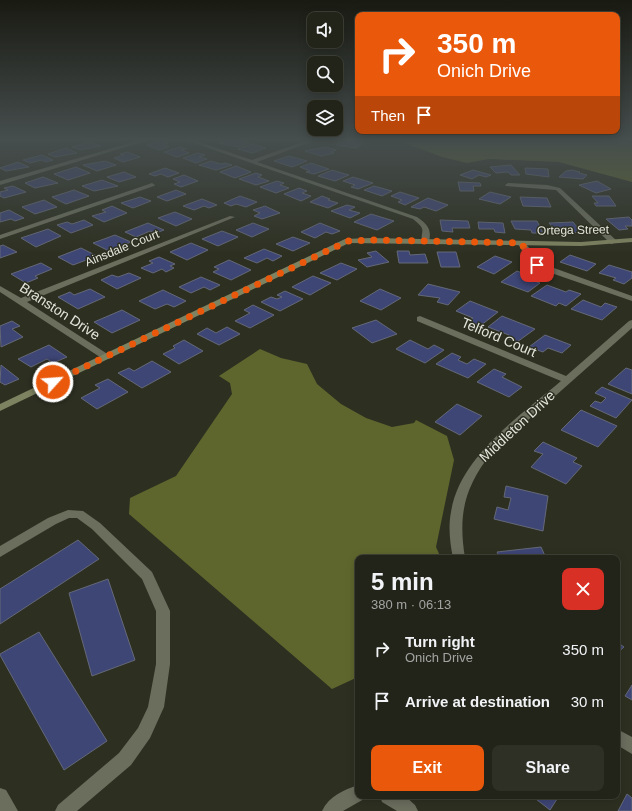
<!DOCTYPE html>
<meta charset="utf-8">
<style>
:root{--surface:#222419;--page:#2e3026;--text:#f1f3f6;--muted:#a2a4a2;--line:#3f4138;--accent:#ea580c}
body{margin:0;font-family:Helvetica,sans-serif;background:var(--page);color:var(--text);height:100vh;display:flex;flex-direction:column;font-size:15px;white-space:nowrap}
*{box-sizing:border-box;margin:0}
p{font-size:13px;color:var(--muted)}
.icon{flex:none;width:22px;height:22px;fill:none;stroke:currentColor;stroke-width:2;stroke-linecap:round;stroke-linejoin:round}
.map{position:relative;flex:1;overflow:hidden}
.side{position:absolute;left:355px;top:555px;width:265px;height:244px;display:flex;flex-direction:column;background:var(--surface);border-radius:8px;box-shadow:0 2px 10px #0003,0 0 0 1px var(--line)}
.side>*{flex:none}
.top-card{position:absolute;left:355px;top:12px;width:265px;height:122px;border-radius:8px;box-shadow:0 2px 10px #0003,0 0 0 1px var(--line);background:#ea580c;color:#fff;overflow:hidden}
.fabs{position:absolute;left:307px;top:12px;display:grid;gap:8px}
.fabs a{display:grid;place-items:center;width:36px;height:36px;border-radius:8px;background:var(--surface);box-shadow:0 2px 10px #0003,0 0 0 1px var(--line);font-size:20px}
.pin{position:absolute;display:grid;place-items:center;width:34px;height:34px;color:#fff;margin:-17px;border-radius:8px;box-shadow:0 2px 6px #0006}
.me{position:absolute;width:44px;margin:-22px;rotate:64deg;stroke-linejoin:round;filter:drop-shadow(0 0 3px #0008)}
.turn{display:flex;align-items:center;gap:14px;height:84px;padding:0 16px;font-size:18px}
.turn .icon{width:52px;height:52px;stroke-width:2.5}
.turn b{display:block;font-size:28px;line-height:34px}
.then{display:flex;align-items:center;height:38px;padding:0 16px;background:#0003;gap:8px;font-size:15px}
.round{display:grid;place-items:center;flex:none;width:42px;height:42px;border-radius:8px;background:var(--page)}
.head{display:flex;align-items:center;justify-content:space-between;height:68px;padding:0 16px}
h1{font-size:24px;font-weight:700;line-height:30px}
.button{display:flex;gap:8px;margin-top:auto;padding:8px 16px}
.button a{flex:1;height:46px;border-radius:8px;background:var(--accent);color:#fff;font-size:16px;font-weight:700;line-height:46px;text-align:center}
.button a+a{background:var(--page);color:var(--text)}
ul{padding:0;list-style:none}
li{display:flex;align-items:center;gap:12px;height:52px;padding:0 16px}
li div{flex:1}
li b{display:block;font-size:15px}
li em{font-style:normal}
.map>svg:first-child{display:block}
</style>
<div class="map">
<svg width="632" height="811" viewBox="0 0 632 811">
<rect width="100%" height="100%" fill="#2d3021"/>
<path fill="#5f662d" d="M397 140H624L632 142V182L559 162 489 159 467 163 442 157Z
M260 349 281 358 307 364 317 384 341 404 366 418 392 427 414 423 416 420 447 436 454 460 436 547 441 558H358V677L332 689 129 514 130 498 176 476 232 394 230 383 219 376Z"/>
<path fill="#3e4676" stroke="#646877" d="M227 140H240L249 143 238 147 219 143Z
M347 140H356L364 141 357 148 336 145 338 143H343Z
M162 141 168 143 163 144 169 147 159 150 147 145Z
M89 142 101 146 80 150 72 147Z
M252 144 266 148 252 153 238 149Z
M180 147 186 149 181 150 189 153 177 157 164 152Z
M325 147 336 150 331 152 334 153 321 156 305 151Z
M66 148 77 153 55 157 48 154Z
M127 152 140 157 123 162 114 158 124 155 120 154Z
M198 153 205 155 199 157 207 159 196 163 183 158Z
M42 155 53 160 46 162 42 160 30 163 23 160Z
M289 156 307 161 292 167 274 161Z
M105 161 116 165 97 171 83 165Z
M211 161 221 164 225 163 232 165 216 170 199 165Z
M18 162 29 167 6 171 0 168Z
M311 163 329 169 314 174 306 172 310 171 300 167Z
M511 165 520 175H511L508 172 496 173 490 167Z
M236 166 251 172 235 178 220 172Z
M76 167 90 173 68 180 54 174Z
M165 168 179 173 168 177 161 174 155 176 149 174Z
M525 168 548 169 549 177 526 174Z
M332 170 349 175 335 181 318 176Z
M473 170 491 175 486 177 479 175 472 179 460 175Z
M572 170 580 172 579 173 587 175 583 179 559 177 566 171Z
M124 172 136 177 119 182 107 177Z
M256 173 262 175 258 177 269 181 256 185 239 179Z
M184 175 198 181 181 187 174 184 180 182 173 179Z
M43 177 58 183 35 188 25 183Z
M353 177 373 183 358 189 351 187 355 185 343 181Z
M102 180 118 186 94 191 82 186Z
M277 181 284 183 280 185 289 188 276 193 260 187Z
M597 181 611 189 596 193 579 185Z
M458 182 480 183 481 186H473L474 191H460Z
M13 186 26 192 4 198 0 196V192L8 190 4 188Z
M374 186 392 191 382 196 364 190Z
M299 188 307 191 302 193 311 196 301 201 284 194Z
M74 190 89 196 66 204 52 197Z
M176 190 186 194 167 201 157 197Z
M400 192 419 198 405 205 398 202 402 200 391 196Z
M490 192 511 197 500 204 479 199Z
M240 196 257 202 246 207 236 204 231 206 224 203Z
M322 196 330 199 328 200 338 203 328 208 310 202Z
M592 196H609L616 206H596L594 203H598Z
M140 197 151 201 133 208 121 203Z
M520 197 547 198 551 207 523 206Z
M428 198 448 205 436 211 424 207 420 209 411 207Z
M202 199 217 205 209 208 204 206 194 210 183 206Z
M44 200 57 207 35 214 22 207Z
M347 205 355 207 349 210 360 213 350 218 331 211Z
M112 206 127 213 104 222 92 216 106 212 102 210Z
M265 206 280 213 262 219 254 216 260 213 253 210Z
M9 210 24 218 15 221 11 219 0 222V213Z
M175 212 192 219 176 226 158 218Z
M371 214 394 221 377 230 354 222Z
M629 217 632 220V226H625L628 229 619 230 606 219Z
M84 220 93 225 71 233 57 225 67 222 72 224Z
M440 220 468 221 470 228H452L453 232 442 231Z
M511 221H537L543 233H532L531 230 515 229Z
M478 222 503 223 505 233 495 232 494 229H479Z
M573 222 581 232 571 233 568 229H554L549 223Z
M148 223 164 230 156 233 150 231 136 237 125 232Z
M253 223 269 229 252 237 236 230Z
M320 223 340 231 332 234 326 232 315 238 301 232Z
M48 229 61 236 36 247 21 238Z
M222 231 238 237 218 246 202 239Z
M115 235 131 242 109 251 93 243Z
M293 237 310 243 293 251 276 244Z
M191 243 208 250 187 260 170 252Z
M3 245 17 252 0 258V246Z
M81 248 97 256 73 265 58 257Z
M264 249 282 256 273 261 267 258 257 263 244 258Z
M376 251 389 262 367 267 358 260 372 257 367 253Z
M397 251H409L410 255 425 254 428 263H399Z
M437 252H456L460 267H441Z
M570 255 596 264 587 271 560 262Z
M495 256 512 262 494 274 477 267Z
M159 257 175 264 170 266 174 268 166 272 162 269 153 273 141 268 153 263 149 261Z
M229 260 251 270 231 280 213 272 219 269 214 267Z
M41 263 52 269 35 276 38 278 26 283 11 274Z
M341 263 357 269 337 280 320 273Z
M609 265 632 272V278L624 284 613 280 616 278 599 273Z
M517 271 527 275 523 277 540 283 528 292 501 282Z
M129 273 141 278 117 289 101 280 112 275 118 277Z
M313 276 331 283 310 295 292 287Z
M201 277 220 285 210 290 204 287 191 293 179 287Z
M428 284 460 292 448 305 437 302 440 298 418 295Z
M547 285 566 292 569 290 581 294 566 306 559 303 556 306 531 296Z
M90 289 105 297 78 309 58 297 70 292 74 295Z
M380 289 401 298 381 310 360 301Z
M163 290 186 301 174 307 167 304 155 309 139 301Z
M285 291 303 299 280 311 261 302 271 297 277 299 282 297 277 295Z
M583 300 601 307 605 303 617 307 602 320 571 309Z
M470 301 498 312 480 326 468 321 473 318 456 311Z
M253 305 274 315 250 328 235 321 250 313 244 310Z
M122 310 140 320 112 333 94 322Z
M502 316 535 329 517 342 506 338 509 335 488 327Z
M376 320 397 334 372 343 352 328Z
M12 321 20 326 12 329 23 337 1 347 0 326Z
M227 327 240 334 219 345 197 334 207 328 216 333Z
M545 335 571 345 562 353 548 348 543 352 529 347Z
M184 340 203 351 179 364 163 354 175 348 173 346Z
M410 340 428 349 434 345 444 350 425 363 396 349Z
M49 345 67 357 53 363 47 359 31 367 18 359Z
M452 353 461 357 458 360 467 364 474 359 486 364 468 378 436 364Z
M152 361 171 372 142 388 118 373 129 368 134 371Z
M1 365 19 379 5 385 0 382Z
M626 368 632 370V394L608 384Z
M494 369 506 374 502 377 522 387 509 397 477 382Z
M108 379 128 392 97 409 81 398 100 388 95 385Z
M602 387 632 400 616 418 590 406 595 401 601 403 606 398 595 393Z
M457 404 482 416 460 435 435 422Z
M581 410 617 426 598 447 561 430Z
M543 442 577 458 573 462 582 466 566 484 531 467 543 454 534 451Z
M506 486 548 496 543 531 494 519 497 507 508 510 511 498 504 497Z
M78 540 99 559 0 624V589Z
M541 547 546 558H500L497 552Z
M108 579 135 660 92 676 69 593Z
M39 632 107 741 64 770 0 655V654Z
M617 642 624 647 617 653Z
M632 685V700L625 696Z
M627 794 632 798V811H618Z
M532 796H559L550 810Z"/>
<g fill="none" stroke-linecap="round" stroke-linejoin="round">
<path fill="#6b6e5d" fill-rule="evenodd" d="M140 140H149L0 185V181Z
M185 140H193L252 160 308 140H316L257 162 417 217C427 224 432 229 429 241L422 243C420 229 428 231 413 219Z
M152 183 155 185 154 186 0 239V235Z
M508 183 547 185 560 188 618 242 611 244 556 190 506 186 505 185Z
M230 216 235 217 27 302 109 355 111 357 109 359H103L0 292V286L21 298Z
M518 241H524L540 263 632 296V301L534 267 517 243Z
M420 316 566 376 629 321 632 320V328L492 452C464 488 458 514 465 558H453C450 543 448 527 451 512 460 456 520 416 561 381L417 321V317Z
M68 510 83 511 100 523 152 572 170 611V664L164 707 150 738 131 765 77 811H55L58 805 119 753 138 728 148 707 156 664V611L142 579 92 529 77 518H69L56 524 0 557V546L48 518Z
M617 729 632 737V754L617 745Z
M358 785V796H365L364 799 343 811H322C329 796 344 790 358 785Z
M0 788 6 790 18 811H0Z
M380 796H405L415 805 418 811H397L382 802Z"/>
<path fill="#7d8260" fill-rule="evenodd" d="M370 238 581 242 632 238V242L581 246 349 243 0 411V404L345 239Z"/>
</g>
<linearGradient id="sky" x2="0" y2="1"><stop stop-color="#191a12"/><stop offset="0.55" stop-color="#464e4e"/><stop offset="1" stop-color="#464e4e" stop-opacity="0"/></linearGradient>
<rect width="632" height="254" fill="url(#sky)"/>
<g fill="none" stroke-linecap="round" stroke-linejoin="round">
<path stroke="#ea580c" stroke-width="7" stroke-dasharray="0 12.6" d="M53 382 348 241 370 240 521 243 537 265"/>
</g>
<g text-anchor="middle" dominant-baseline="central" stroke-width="3" stroke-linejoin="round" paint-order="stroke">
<g font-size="12" fill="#e4e5dc" stroke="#2d3021">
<text transform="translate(573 230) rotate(-1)">Ortega Street</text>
<text transform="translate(122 248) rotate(-22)">Ainsdale Court</text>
</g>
<g font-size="14" fill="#e4e5dc" stroke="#2d3021">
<text transform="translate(60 311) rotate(33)">Branston Drive</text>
<text transform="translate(499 337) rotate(23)">Telford Court</text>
<text transform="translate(517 426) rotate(-43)">Middleton Drive</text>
</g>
</g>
</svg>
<div class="fabs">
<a><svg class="icon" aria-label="sound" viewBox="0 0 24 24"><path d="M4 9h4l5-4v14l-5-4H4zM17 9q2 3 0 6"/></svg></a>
<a><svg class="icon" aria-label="search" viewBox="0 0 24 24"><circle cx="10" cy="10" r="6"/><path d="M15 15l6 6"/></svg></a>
<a><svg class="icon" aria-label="layers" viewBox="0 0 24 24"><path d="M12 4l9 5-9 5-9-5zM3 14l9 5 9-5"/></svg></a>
</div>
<div class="pin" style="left:537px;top:265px;background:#d93025"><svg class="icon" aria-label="arrive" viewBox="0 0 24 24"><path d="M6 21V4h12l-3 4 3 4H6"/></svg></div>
<svg class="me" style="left:53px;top:382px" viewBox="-20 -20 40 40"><circle r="17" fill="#ea580c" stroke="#fff" stroke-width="3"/><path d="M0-11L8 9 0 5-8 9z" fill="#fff"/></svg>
<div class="top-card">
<div class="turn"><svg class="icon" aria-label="right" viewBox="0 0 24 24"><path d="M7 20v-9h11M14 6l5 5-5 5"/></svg><div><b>350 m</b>Onich Drive</div></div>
<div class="then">Then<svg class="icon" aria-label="arrive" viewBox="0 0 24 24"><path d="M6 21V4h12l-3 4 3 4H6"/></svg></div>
</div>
<section class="side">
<div class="head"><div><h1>5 min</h1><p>380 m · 06:13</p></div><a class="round" style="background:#d93025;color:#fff"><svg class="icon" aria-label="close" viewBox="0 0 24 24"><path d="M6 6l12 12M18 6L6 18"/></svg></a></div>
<ul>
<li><svg class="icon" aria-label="right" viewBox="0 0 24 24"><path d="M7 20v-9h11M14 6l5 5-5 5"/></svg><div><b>Turn right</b><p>Onich Drive</p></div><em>350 m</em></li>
<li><svg class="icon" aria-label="arrive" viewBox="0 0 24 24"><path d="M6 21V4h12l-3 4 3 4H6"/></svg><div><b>Arrive at destination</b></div><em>30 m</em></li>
</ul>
<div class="button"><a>Exit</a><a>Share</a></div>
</section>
</div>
